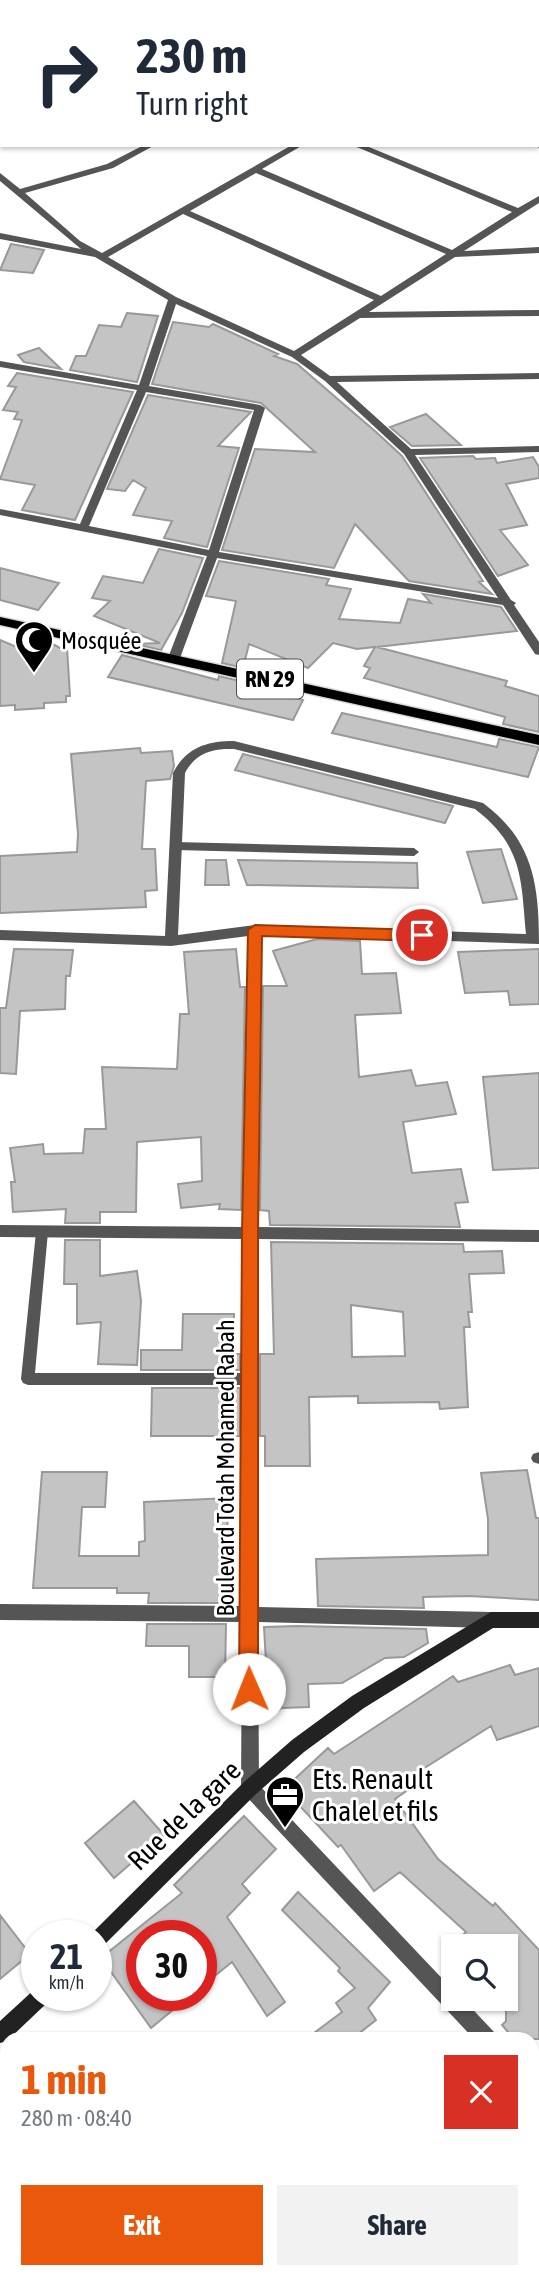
<!DOCTYPE html>
<meta charset="utf-8">
<style>
:root{--surface:#fff;--page:#f2f2f3;--text:#1f2937;--muted:#747a83;--accent:#ea580c}
body{margin:0;font-family:"Asap Condensed",sans-serif;background:var(--page);color:var(--text);height:100vh;display:flex;flex-direction:column;font-size:26px;white-space:nowrap}
*{box-sizing:border-box;margin:0}
p{font-size:23px;color:var(--muted)}
.icon{flex:none;width:38px;height:38px;fill:none;stroke:currentColor;stroke-width:2;stroke-linecap:round;stroke-linejoin:round}
.map{position:relative;flex:1;overflow:hidden}
.sheet{position:absolute;left:0px;top:2032px;width:539px;height:247px;display:flex;flex-direction:column;background:var(--surface);border-radius:21px 21px 0 0;box-shadow:0 2px 5px #0004}
.sheet>*{flex:none}
.banner{position:absolute;left:0px;top:0px;width:539px;height:147px;box-shadow:0 2px 5px #0004;background:#fff;color:var(--text);overflow:hidden}
.fabs{position:absolute;left:441px;top:1934px;display:grid;gap:14px}
.fabs a{display:grid;place-items:center;width:77px;height:77px;border-radius:0px;background:var(--surface);box-shadow:0 2px 5px #0004;font-size:35px}
.speed{position:absolute;left:21px;top:1920px;display:flex;gap:14px;font-size:35px;font-weight:700;text-align:center}
.speed>*{display:grid;place-content:center;width:91px;height:91px;border-radius:50%;background:var(--surface);box-shadow:0 2px 5px #0004;line-height:1}
.speed small{font-size:18px;font-weight:400}
.speed .limit{border:10px solid #d22;background:#fff;color:#111}
.pin{position:absolute;display:grid;place-items:center;width:60px;height:60px;color:#fff;margin:-30px;border:4px solid #fff;border-radius:50%;box-shadow:0 2px 7px #0007}
.me{position:absolute;width:77px;margin:-38px;rotate:359deg;stroke-linejoin:round;filter:drop-shadow(0 0 5px #0008)}
.turn{display:flex;align-items:center;gap:24px;height:147px;padding:0 21px;font-size:32px}
.turn .icon{width:91px;height:91px;stroke-width:2.5}
.turn b{display:block;font-size:49px;line-height:60px}
.round{display:grid;place-items:center;flex:none;width:74px;height:74px;border-radius:0px;background:var(--page)}
.summary{display:flex;align-items:center;justify-content:space-between;height:119px;padding:0 21px}
h1{font-size:42px;font-weight:700;line-height:52px;color:var(--accent)}
.cta{display:flex;gap:14px;margin-top:auto;padding:14px 21px}
.cta a{flex:1;height:80px;border-radius:0px;background:var(--accent);color:#fff;font-size:28px;font-weight:700;line-height:80px;text-align:center}
.cta a+a{background:var(--page);color:var(--text)}
.map>svg:first-child{display:block}
</style>
<div class="map">
<svg width="539" height="2277" viewBox="0 0 539 2277">
<rect width="100%" height="100%" fill="#fff"/>
<path fill="#c4c4c4" stroke="#999" stroke-width="2" fill-rule="evenodd" d="M11 244 44 250 33 273 0 270Z
M127 313 158 316 137 382 70 370 76 356H86L99 325 121 327Z
M173 322 209 327 213 324 278 354 274 356 297 364 376 432 402 456 483 581 479 582 492 594 409 581 355 524 334 568 222 550 255 449 315 452 261 403 152 384Z
M39 348 61 369 24 362 18 355Z
M17 373 133 392 75 520 22 510 35 485 0 479 22 420 14 419 18 412 3 410 16 387 8 386Z
M148 395 251 412 218 446 239 448 207 547 164 538 172 521 133 515 146 488 133 480 125 491 107 489Z
M426 414 461 445 412 446 390 427Z
M473 456 476 459 495 458 497 463 533 457 539 467V478L506 484 527 525 500 530 528 565 498 576 420 458Z
M159 549 203 558 182 613 161 650 135 644 160 643 94 616 110 601 92 598 103 576 143 583Z
M219 561 329 579 326 585 351 589 339 619 400 623 408 599 431 603 423 594 501 607 517 631 377 647 507 681 505 686 539 696V732L503 724 505 717 364 678 370 668 364 666 375 647 357 649 333 643 308 668 249 644 243 668 222 663 236 601 206 596Z
M0 568 59 583 38 610 0 600Z
M0 640 21 649 37 648 47 641 60 648H67L70 696H66V702L44 703V708L15 710V705L0 706Z
M122 655 218 680 219 676 240 681 239 685 303 700 293 720 108 677Z
M342 713 497 747 499 739 539 747 528 777 332 733Z
M140 748 141 753 172 751 174 766 170 779 146 781 142 849H155L157 890 145 891 146 907 0 913V856L77 852 78 834 71 754Z
M243 754 453 806 445 823 235 770Z
M501 849 517 899 483 903 467 852Z
M206 860H226L229 885H205Z
M238 860 417 863 418 888 247 885Z
M317 939 360 941 362 974 396 973 401 1013 355 1015 359 1077 411 1070 416 1086 447 1082 456 1114 403 1122 412 1173 461 1169 468 1202 455 1203 460 1227 270 1225 269 1211 260 1210 263 986H287L273 951Z
M14 949 73 950 70 976H66L65 1009 20 1011 16 1074 0 1073V1008H6Z
M236 949 240 987H245L241 1210 219 1209 220 1204 181 1208 178 1184 202 1181 201 1137 137 1142 136 1212H100V1223H65L66 1209 13 1212 11 1182H15L10 1148 43 1144 44 1154 83 1153 85 1129H106L102 1067 177 1069 180 1014H189L184 952Z
M539 949V1004L510 1005 508 991 465 993 458 952Z
M539 1073V1168L493 1170 483 1077Z
M65 1240H100V1276L137 1271 141 1301 137 1365 98 1364 101 1322 77 1324V1284H64Z
M271 1242 463 1244 464 1252 502 1251 504 1273 469 1274 472 1312H468L470 1327H464L468 1407 440 1409 439 1402 358 1403V1396L309 1397 310 1466H265V1436H260V1354H274ZM351 1305 403 1312 405 1356 352 1357Z
M183 1314H234V1354H240V1370H141V1350H182Z
M152 1388H240V1436H151Z
M527 1470 536 1518H539V1600L469 1596 423 1597 424 1608 318 1606 316 1559 488 1555V1519L481 1473Z
M42 1472H107L105 1507H82L79 1556H139V1542L145 1541 144 1502 228 1498 226 1603H148L149 1593H117V1588H33Z
M147 1624H226L225 1677H189V1646H146Z
M298 1626 426 1629 428 1643 404 1657 385 1658 342 1683 308 1684 309 1707 282 1708 269 1716 264 1627Z
M510 1665 515 1675 539 1668V1726L497 1740 491 1726 423 1769 428 1776 395 1799 438 1859 493 1906 495 1903 539 1950V2039H514L502 2025 506 2021V1946H451L466 1932 400 1872 374 1891 341 1845 338 1847 284 1789 328 1748 334 1754 453 1676 458 1682Z
M134 1801 164 1835 114 1878 85 1843Z
M244 1816 276 1849 242 1884 250 1893 227 1917 285 2002 267 2016 232 1962 201 1987V1936H142V1995H191L151 2028 101 1958 182 1893 174 1885Z
M298 1892 390 1982 368 2008 376 2020 352 2039H306L342 2012 336 2003 355 1988 338 1971 340 1968 282 1910Z
M0 1915 30 1954 0 1979Z"/>
<g fill="none" stroke-linecap="round" stroke-linejoin="round">
<defs>
<path id="primary" d="M0 617 539 735V745L0 625Z"/>
</defs>
<use href="#primary" stroke="#dbdbdb" stroke-width="3"/>
<path fill="#555" fill-rule="evenodd" d="M175 842 414 848 419 852 414 856 175 850 170 846Z
M42 1227 46 1228 48 1232 35 1373H251L256 1375 258 1379 256 1383 251 1385H28L23 1383 21 1379 36 1232 38 1228Z
M539 1452V1464L533 1462 531 1458 533 1454Z
M175 2272H196L194 2277H173Z"/>
<path fill="#555" fill-rule="evenodd" d="M48 0H56V2H48Z
M326 0H378L323 2Z
M382 0H392L394 2H383Z
M0 45H2V49H0Z
M537 96H539V100H537Z
M537 141 539 142V148L534 145H537Z
M144 145H155L113 168 25 193 80 241 102 253 292 145H303L262 169 452 250 512 212 352 145H364L518 208 539 196V203L464 251 539 247V253L455 257 369 312 539 310V316L360 318 301 355 330 376 539 373V379L337 382 411 449 539 446V452L415 455 511 600 516 603 514 605 539 642V655L535 654 503 605 217 558 180 658 174 662 168 658 207 556 0 515V509L80 524 137 390 0 367V361L139 385 168 300 95 257 0 239V233L81 249 0 181V173L20 189 107 164ZM256 173 446 254 381 296 190 211ZM183 214 374 300 294 351 176 297 108 257ZM176 304 292 357 325 381 404 454 498 598 219 552 265 408 260 405 149 386ZM146 392 254 410 209 550 89 526Z
M234 741 483 803C533 840 539 884 539 944L261 935 257 1227 539 1230V1242L257 1239 258 1607 491 1612 497 1614 499 1620 497 1626 491 1628 258 1622 259 1785 453 1990V1998H462L494 2032 496 2039H474L244 1794 241 1788 242 1622 0 1620V1604L242 1606 243 1239 0 1237V1225L243 1227 248 936 171 946 0 940V930L165 936 173 773C186 748 206 741 234 741ZM225 749H234L475 809C523 846 521 878 526 934L255 925 178 935 185 773C194 756 207 750 225 749Z
M532 2077 539 2080V2104L532 2101Z"/>
<path fill="#222" fill-rule="evenodd" d="M491 1612H539V1628H493L364 1708 304 1752 256 1794 102 1947 96 1950V1936L90 1935 244 1782 292 1740 352 1696Z
M37 1987V1995H50L48 2002 7 2041 0 2043V2021Z"/>
<use href="#primary" fill="#000" fill-rule="evenodd"/>
</g>
<path fill="#ea580c" stroke="#983908" stroke-width="2" d="M255 925 422 930 429 935 422 941 262 936 258 1232V1689L256 1695 249 1698 242 1695 239 1689 242 1232 248 930Z"/>
<defs>
<symbol id="mosque-pin" viewBox="-11 -11 22 30"><path d="M0 17L-7.5 6A9.5 9.5 0 1 1 7.5 6Z" fill="#000" stroke="#fff"/><path d="M3.5-4.9A6 6 0 1 0 3.5 4.9A5 5 0 1 1 3.5-4.9Z" fill="#fff"/></symbol>
<symbol id="office-pin" viewBox="-11 -11 22 30"><path d="M0 17L-7.5 6A9.5 9.5 0 1 1 7.5 6Z" fill="#000" stroke="#fff"/><path d="M-6-3h4V-5.5h4V-3h4V5H-6ZM-1-4.5V-3h2v-1.5ZM-6 0V1H6V0Z" fill="#fff"/></symbol>
</defs>
<g fill-rule="evenodd">
<use href="#mosque-pin" x="12" y="618" width="44" height="60"/>
<use href="#office-pin" x="263" y="1773" width="44" height="60"/>
</g>
<g text-anchor="middle" dominant-baseline="central" stroke-width="6" stroke-linejoin="round" paint-order="stroke">
<rect fill="#fff" stroke="#4c4c4c" stroke-width="2" x="237" y="659.5" width="66" height="39" rx="5"/>
<g font-size="23" font-weight="bold" fill="#000">
<text x="270" y="679">RN 29</text>
</g>
<g font-size="24" fill="#000" stroke="#fff" text-anchor="start">
<text x="61" y="640">Mosquée</text>
</g>
<g font-size="24" fill="#000" stroke="#fff">
<text transform="translate(225 1468) rotate(-90)">Boulevard Totah Mohamed Rabah</text>
</g>
<g font-size="28" fill="#000" stroke="#fff" text-anchor="start">
<text x="312" y="1779">Ets. Renault<tspan x="312" dy="32">Chalel et fils</tspan></text>
</g>
<g font-size="28" fill="#000" stroke="#fff">
<text transform="translate(184 1815) rotate(-44)">Rue de la gare</text>
</g>
</g>
</svg>
<div class="fabs">
<a><svg class="icon" aria-label="search" viewBox="0 0 24 24"><circle cx="10" cy="10" r="6"/><path d="M15 15l6 6"/></svg></a>
</div>
<div class="speed"><div>21<small>km/h</small></div><div class="limit">30</div></div>
<div class="pin" style="left:422px;top:935px;background:#d93025"><svg class="icon" aria-label="arrive" viewBox="0 0 24 24"><path d="M6 21V4h12l-3 4 3 4H6"/></svg></div>
<svg class="me" style="left:249px;top:1689px" viewBox="-20 -20 40 40"><circle r="19" fill="#fff"/><path d="M0-13L10 11 0 6-10 11z" fill="#ea580c"/></svg>
<div class="banner">
<div class="turn"><svg class="icon" aria-label="right" viewBox="0 0 24 24"><path d="M7 20v-9h11M14 6l5 5-5 5"/></svg><div><b>230 m</b>Turn right</div></div>
</div>
<section class="sheet">
<div class="summary"><div><h1>1 min</h1><p>280 m · 08:40</p></div><a class="round" style="background:#d93025;color:#fff"><svg class="icon" aria-label="close" viewBox="0 0 24 24"><path d="M6 6l12 12M18 6L6 18"/></svg></a></div>
<div class="cta"><a>Exit</a><a>Share</a></div>
</section>
</div>
